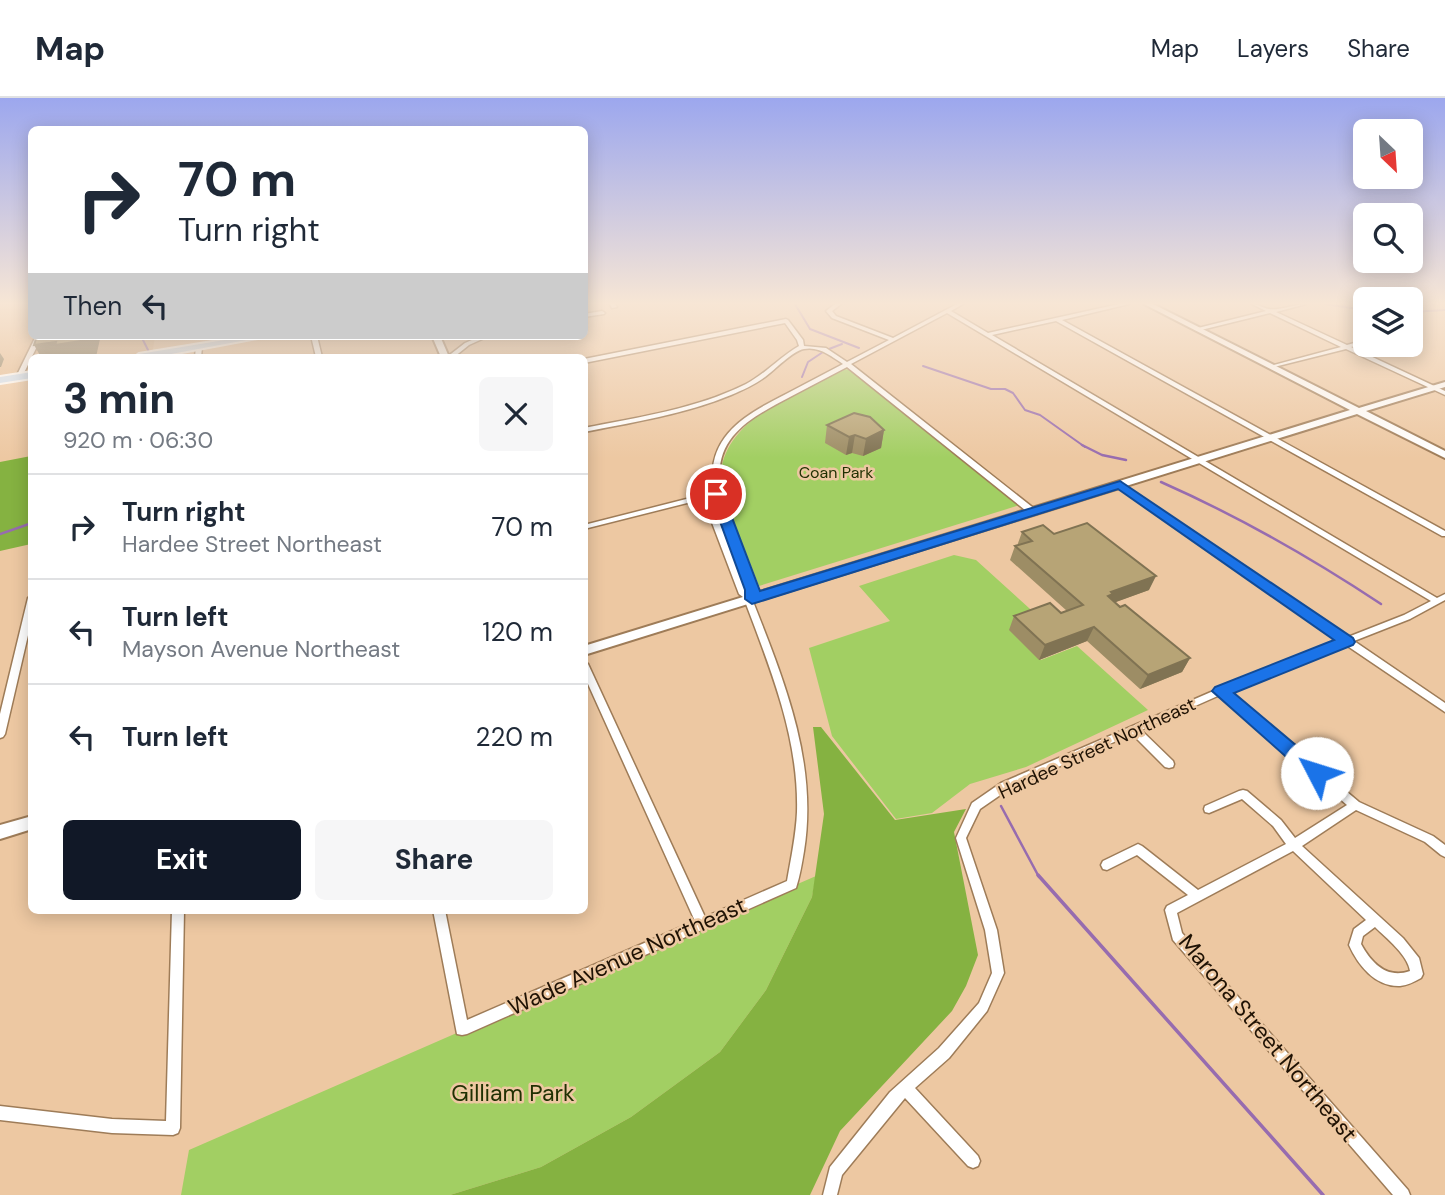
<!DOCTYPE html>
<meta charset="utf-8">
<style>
:root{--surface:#fff;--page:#f6f6f7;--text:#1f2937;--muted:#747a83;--line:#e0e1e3;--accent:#111827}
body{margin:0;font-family:"DM Sans",sans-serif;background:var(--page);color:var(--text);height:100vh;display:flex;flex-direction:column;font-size:26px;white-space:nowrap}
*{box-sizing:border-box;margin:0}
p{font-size:23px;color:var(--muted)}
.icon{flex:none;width:38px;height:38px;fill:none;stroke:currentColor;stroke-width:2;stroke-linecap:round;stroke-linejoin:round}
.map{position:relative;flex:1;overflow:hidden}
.panel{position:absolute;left:28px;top:256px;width:560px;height:560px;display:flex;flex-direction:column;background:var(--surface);border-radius:10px;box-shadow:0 4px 18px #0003}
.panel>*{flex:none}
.guide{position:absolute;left:28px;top:28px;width:560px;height:214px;border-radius:10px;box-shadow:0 4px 18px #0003;background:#fff;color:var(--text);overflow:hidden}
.needle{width:46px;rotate:155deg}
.buttons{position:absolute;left:1353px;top:21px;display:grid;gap:14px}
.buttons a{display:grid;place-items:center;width:70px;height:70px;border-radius:10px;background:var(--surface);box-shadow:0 4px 18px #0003;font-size:35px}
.pin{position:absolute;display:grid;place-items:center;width:60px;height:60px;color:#fff;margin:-30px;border:4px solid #fff;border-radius:50%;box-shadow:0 2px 7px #0007}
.me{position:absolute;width:77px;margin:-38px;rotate:310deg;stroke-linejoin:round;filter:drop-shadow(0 0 5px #0008)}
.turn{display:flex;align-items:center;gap:24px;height:147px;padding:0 35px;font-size:32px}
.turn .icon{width:91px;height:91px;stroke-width:2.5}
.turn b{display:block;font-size:49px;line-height:60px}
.then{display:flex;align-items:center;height:66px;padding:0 35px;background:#0003;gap:14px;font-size:26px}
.round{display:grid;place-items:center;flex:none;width:74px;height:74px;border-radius:10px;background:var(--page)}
.headline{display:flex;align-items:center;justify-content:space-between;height:119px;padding:0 35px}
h1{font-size:42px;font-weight:700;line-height:52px}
.action{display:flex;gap:14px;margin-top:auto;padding:14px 35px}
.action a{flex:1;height:80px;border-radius:10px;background:var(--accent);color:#fff;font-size:28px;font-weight:700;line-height:80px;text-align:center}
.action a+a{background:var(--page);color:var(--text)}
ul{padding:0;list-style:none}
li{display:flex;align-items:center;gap:21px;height:105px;padding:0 35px;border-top:2px solid var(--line)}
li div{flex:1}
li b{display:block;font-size:26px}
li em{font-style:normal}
header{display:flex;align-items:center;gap:42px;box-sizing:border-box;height:98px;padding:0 35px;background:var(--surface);border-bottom:2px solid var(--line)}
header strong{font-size:33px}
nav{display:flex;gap:38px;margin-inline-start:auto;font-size:24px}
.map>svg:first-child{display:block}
</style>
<header>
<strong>Map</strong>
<nav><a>Map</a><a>Layers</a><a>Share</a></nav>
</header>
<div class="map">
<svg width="1445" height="1097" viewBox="0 0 1445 1097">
<rect width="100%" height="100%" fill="#edc8a2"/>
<path fill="#e4ba8e" d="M0 206H31L32 238H155L152 258 32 259 31 278 0 283Z"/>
<path fill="#a2cf63" d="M844 271 850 272 1020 407 759 488 721 391C713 323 795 297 844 271Z
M954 457 976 462 1040 520 1010 532 1041 562 1077 548 1148 612 1026 669 970 686 932 715 896 721 832 638 809 550 890 523 859 488Z
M816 778 812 799 766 892 720 954 631 1019 541 1069 450 1097H181L189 1052Z"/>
<path fill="#85b241" d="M31 358V446L0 453V364Z
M813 629H821L895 722 966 711 954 734 978 857 966 888 952 913 840 1033 810 1097H450L541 1069 631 1019 720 954 766 892 812 799 824 716Z"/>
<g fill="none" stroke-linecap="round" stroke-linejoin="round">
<path stroke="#976caf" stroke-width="2" d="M795 206 810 231 859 250
M1325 206 1365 212
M1410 214 1445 212
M141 238 149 254
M829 251 842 246
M923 268 991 291H1005L1013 295 1025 312 1040 317 1085 349
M802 279 808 264 823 254"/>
<path stroke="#976caf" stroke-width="2.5" d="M1082 347 1102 357 1126 362
M1161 384C1238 418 1310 459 1381 506
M0 436 32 425
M1001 708 1039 779"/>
<path stroke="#976caf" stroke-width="3.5" d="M1038 777 1323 1097"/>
<defs>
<path id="street" d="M610 206H615L617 209 612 210Z
M835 206H841L832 213 836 218 893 240 957 206H963L951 213 988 235 1119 206H1129L1062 222 1445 433V438H1442L1056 223 992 237 1437 500 1445 496V502L1410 521 1354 543 1445 605V614L1346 547 1228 594 1359 704 1433 738 1445 747V759L1441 757 1425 744 1356 712 1302 748 1403 840 1419 860 1423 876 1421 880C1414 884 1408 887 1400 888 1375 889 1358 867 1349 847L1354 831 1366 822 1293 753 1177 815 1182 835 1408 1092 1410 1097H1393L1173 842 1165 812 1167 808 1188 797 1137 757 1107 772 1103 771 1101 767 1103 763 1138 746 1142 748 1198 792 1286 746 1273 728 1242 701 1209 715 1205 714 1204 711 1205 708 1239 693 1243 692 1247 693 1281 722 1295 740 1347 707 1220 597 1141 632 1173 663 1174 666 1173 669 1169 670 1165 669 1132 636 1009 691 980 711 966 740 997 832 1004 875 987 913 949 960 915 990 978 1058 980 1063 978 1068 973 1070 968 1068 905 1000 842 1077 837 1097H823L830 1069 890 994 939 950 979 905 992 875 985 832 956 740 972 705 1001 685 1218 591 1340 542 1118 388V386H1122L1348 539 1404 517 1431 503 947 215 851 266 1036 412V416H1030L847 269C828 279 809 289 790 299 754 318 715 337 720 384 723 411 735 436 745 461 751 476 760 491 754 506 785 585 818 666 804 753 802 765 800 778 796 790L467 936 462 937 457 936 433 812H445L467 922 695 823 584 577V563L588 566 705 819 787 783C791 760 796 737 797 714 799 641 771 572 746 506L747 502 739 496 703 401 584 431V427L706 396H709L746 494 748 495 749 492C736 458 717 422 713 385 708 336 749 315 786 296 805 286 824 276 843 266 831 258 819 248 804 251 792 253 775 272 765 279 754 287 743 292 731 297 685 316 634 324 584 334V330C639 319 696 311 746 286 765 276 780 259 799 248L797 242 785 225 584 265V261L786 221 788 222 803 242 804 248 826 250 847 264 889 242 832 220 826 213ZM1375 829C1386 840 1408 857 1410 873 1387 881 1372 866 1361 846L1363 838Z
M1252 206C1259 206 1262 210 1269 211 1277 213 1296 206 1306 206L1276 214 1347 247 1365 242V246L1351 249 1445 293V297L1346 251 1270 270V268L1341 249 1270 215 1197 233 1194 231 1266 213Z
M602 213 605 215 604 216 584 219V216Z
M36 238H42L22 279 17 280 16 279Z
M311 238H317L322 259H316Z
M481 238H489L469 247 454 259H447L465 245Z
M199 247 202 249 201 259H195L196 249Z
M32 497V520L5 636 3 639 0 640V616L28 500Z
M172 812H184L180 1030 178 1035 173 1037 112 1035 0 1022V1008L112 1021 166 1023Z"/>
<path id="secondary" d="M1144 206H1153L1359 310 1445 284V289L1366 313 1445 353V360L1357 316 584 557V548L1350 312Z
M432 238H440L449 259H441Z
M32 718V731L0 741V727Z"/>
<path id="primary" d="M249 238H268L155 259H135L139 256Z
M32 274V280L0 285V279Z"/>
</defs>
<use href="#street" stroke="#9e7c58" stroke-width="3"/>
<use href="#secondary" stroke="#9e7c58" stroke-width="4"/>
<use href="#primary" stroke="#fff" stroke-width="4"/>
<use href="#street" fill="#fff" fill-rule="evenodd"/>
<use href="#secondary" fill="#fff" fill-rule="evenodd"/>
<use href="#primary" fill="#cde2f8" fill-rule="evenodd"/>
</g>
<path fill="#9d8d65" d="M827 327 884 332 881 350 863 358 852 355 846 357 825 345Z
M1022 434 1054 436 1149 492 1115 504 1190 560 1182 574 1140 591 1087 543 1039 562 1009 532 1014 518 1061 515 1067 513 1010 462 1015 448H1017Z"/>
<path fill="#807353" d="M88 238H98L100 241 96 259H41L34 247Z
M0 255 4 261 1 269H0Z
M884 332 881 350 863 358 866 341Z
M855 337 852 355 846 357 849 339Z
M1156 478 1149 492 1108 507V498L1111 494Z
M1094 529 1087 543 1039 562 1045 547Z
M1190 560 1182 574 1140 591 1148 577Z"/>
<path fill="#b7a476" stroke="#807353" stroke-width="2" d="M37 238H88L87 242 55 247 56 244 34 247Z
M854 315 870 319 884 332 866 341 855 337 849 339 827 327Z
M1087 425 1156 478 1111 494 1113 496 1108 498 1120 509 1125 507 1190 560 1148 577 1094 529 1045 547 1014 518 1050 505 1061 515 1083 507 1015 448 1032 443 1022 434 1043 427 1054 436Z"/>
<linearGradient id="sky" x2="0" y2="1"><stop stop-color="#9ca7ee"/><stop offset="0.57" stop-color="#f7e6d5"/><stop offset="1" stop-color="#f7e6d5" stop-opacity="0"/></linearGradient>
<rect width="1445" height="360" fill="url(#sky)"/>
<path fill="#1a73e8" stroke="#114b97" stroke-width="2" d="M1120 383 1353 540 1355 544 1353 547 1234 595 1323 670 1326 675 1323 680 1317 683 1310 680 1212 593 1215 589 1334 542 1118 391 752 506 745 501V492L710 396 716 392 723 396 760 493Z"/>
<g text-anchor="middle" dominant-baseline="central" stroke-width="5" stroke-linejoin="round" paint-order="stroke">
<g font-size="16" fill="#1f3002" stroke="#edc8a2">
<text x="836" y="374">Coan Park</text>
</g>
<g font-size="19" fill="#1f1204" stroke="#edc8a2">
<text transform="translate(1097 650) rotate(-25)">Hardee Street Northeast</text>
</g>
<g font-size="23" fill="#1f1204" stroke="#edc8a2">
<text transform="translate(627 858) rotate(-24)">Wade Avenue Northeast</text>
<text transform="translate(1268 940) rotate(50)">Marona Street Northeast</text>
</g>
<g font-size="23" fill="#1f3002" stroke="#edc8a2">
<text x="513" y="995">Gilliam Park</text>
</g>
</g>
</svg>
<div class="buttons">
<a><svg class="needle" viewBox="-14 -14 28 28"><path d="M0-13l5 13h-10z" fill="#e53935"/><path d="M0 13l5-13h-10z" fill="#747a83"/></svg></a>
<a><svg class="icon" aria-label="search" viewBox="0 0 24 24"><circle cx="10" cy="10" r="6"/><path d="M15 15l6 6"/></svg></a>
<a><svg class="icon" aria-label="layers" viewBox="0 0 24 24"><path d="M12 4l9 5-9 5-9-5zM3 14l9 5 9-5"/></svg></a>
</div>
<div class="pin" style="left:716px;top:396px;background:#d93025"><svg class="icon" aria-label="arrive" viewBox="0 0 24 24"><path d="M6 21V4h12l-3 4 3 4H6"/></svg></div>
<svg class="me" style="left:1317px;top:675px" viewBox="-20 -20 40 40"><circle r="19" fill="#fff"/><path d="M0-13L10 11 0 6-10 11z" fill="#1a73e8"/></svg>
<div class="guide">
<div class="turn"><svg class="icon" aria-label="right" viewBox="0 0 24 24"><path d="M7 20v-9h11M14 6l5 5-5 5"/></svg><div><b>70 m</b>Turn right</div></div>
<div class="then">Then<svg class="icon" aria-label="left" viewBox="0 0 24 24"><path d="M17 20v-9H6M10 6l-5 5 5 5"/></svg></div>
</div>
<section class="panel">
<div class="headline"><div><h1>3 min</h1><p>920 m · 06:30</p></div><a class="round"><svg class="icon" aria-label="close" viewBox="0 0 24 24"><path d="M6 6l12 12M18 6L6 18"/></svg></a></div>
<ul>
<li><svg class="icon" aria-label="right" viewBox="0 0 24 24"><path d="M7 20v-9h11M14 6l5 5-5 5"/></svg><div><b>Turn right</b><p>Hardee Street Northeast</p></div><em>70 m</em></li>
<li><svg class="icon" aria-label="left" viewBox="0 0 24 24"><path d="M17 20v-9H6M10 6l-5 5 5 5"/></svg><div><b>Turn left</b><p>Mayson Avenue Northeast</p></div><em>120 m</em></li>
<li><svg class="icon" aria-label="left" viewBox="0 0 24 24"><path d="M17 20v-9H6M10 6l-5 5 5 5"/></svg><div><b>Turn left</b></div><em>220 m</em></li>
</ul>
<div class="action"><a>Exit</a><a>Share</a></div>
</section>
</div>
